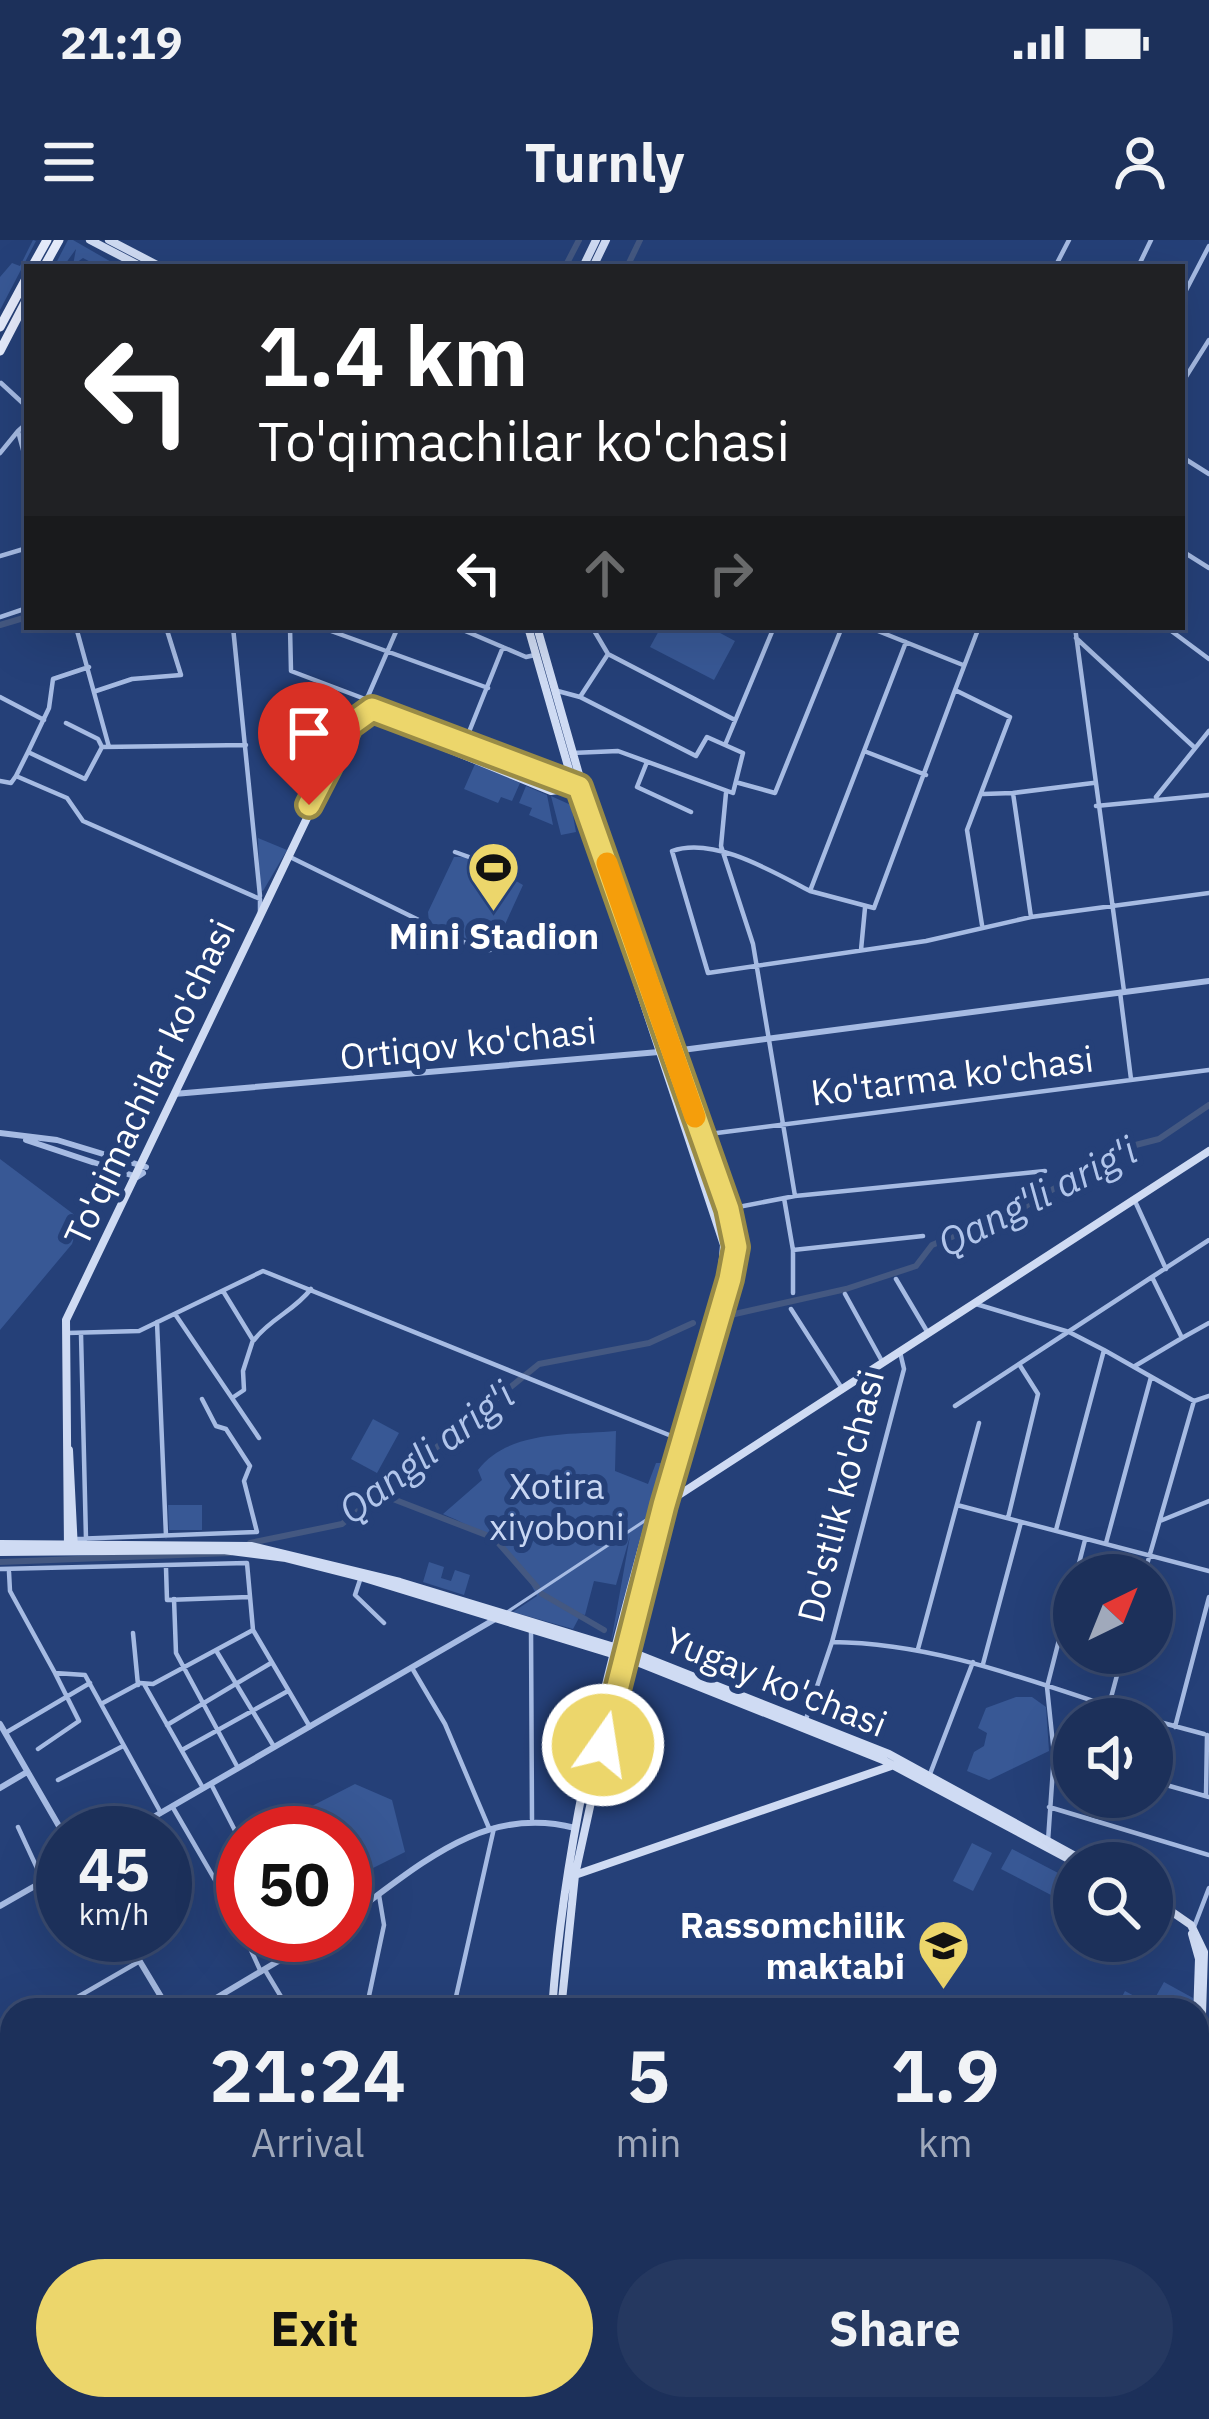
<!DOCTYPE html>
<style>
:root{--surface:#1c305a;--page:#253860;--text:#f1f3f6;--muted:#a0a9bb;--line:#3a4b70;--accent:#ecd66b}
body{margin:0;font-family:"IBM Plex Sans",sans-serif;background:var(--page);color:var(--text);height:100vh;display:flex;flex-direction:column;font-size:45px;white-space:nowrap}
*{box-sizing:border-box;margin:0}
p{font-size:39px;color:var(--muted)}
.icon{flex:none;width:66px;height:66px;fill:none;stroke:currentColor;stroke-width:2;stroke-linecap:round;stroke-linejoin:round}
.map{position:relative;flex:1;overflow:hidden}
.drawer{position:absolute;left:0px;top:1758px;width:1209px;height:423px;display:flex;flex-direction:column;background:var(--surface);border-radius:36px 36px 0 0;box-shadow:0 12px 48px #0002,0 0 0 3px var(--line)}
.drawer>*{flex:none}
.banner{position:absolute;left:24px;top:24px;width:1161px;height:366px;border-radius:0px;box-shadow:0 12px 48px #0002,0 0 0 3px var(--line);background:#202124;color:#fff;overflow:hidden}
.needle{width:78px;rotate:43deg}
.buttons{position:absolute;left:1053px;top:1314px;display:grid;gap:24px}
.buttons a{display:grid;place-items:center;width:120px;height:120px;border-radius:50%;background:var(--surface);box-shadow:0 12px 48px #0002,0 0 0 3px var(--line);font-size:60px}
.speed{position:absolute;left:36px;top:1566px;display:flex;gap:24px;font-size:60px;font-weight:700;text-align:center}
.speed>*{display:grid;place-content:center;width:156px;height:156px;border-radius:50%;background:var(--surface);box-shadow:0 12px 48px #0002,0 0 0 3px var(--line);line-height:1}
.speed small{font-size:30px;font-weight:400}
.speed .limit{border:18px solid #d22;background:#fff;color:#111}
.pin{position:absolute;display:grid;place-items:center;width:102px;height:102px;color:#fff;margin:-123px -51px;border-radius:50% 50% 50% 0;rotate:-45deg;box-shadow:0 0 12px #0007}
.pin .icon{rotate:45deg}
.me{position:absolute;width:132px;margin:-66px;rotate:13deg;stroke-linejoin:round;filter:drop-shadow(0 0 9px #0008)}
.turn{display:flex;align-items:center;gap:42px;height:252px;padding:0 36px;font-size:54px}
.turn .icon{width:156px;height:156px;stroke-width:2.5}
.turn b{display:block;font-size:84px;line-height:102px}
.lanes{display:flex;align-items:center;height:114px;padding:0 36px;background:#0003;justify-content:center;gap:60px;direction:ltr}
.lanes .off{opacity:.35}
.eta{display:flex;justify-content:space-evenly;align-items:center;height:204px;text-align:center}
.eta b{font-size:72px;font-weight:800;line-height:84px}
.action{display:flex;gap:24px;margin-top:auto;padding:24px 36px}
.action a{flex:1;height:138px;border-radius:72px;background:var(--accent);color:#111;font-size:48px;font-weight:800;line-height:138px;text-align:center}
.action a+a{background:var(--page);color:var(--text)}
.status{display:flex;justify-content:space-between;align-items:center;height:84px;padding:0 60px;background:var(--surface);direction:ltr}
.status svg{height:33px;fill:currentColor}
header{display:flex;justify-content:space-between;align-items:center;height:156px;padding:0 36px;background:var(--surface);font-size:54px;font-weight:800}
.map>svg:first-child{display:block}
</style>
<div class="status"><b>21:19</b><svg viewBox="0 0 49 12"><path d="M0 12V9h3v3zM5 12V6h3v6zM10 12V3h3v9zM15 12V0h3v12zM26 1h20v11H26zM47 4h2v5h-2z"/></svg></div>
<header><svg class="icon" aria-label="menu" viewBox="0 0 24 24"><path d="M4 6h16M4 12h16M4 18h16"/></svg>Turnly<svg class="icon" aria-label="person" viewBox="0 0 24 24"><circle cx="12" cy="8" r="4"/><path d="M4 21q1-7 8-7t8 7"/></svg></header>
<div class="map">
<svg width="1209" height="2179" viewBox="0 0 1209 2179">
<rect width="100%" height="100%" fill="#254078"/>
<path fill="#385895" d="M33 0 36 1 0 70V37L12 23 20 26Z
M68 0H73L120 27H100L83 18 73 25 76 9 63 27H54Z
M661 387H709L735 401 714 440 650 407Z
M475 524 520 543 512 561 501 557 498 563 464 549Z
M526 546 547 555 553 585 529 575 532 568 519 563Z
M551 556 571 565 576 592 561 595Z
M258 598 287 610 263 651 260 650Z
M454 617H475L523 645 496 704 481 705 429 682 428 672Z
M0 919 80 979 72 1004 0 1090Z
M373 1179 399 1193 377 1233 351 1219Z
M616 1191 615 1231 648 1244 656 1223H663L611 1402 630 1296 616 1345 594 1341 585 1375 581 1374 573 1389 513 1372 537 1356C517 1312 486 1292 443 1274L482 1240 478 1230C508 1190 571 1195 616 1191Z
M168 1265H202V1290H169Z
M429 1322 444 1327 441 1338 451 1341 455 1330 470 1335 464 1355 423 1342Z
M1016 1457H1032L1046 1467 1049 1511 989 1540 967 1531 974 1512 984 1506 987 1493 978 1488 986 1468Z
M355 1544 392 1560 405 1612 345 1642V1593H271L269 1588Z
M972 1603 992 1613 973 1651 953 1641Z
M1012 1609 1062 1635 1051 1655 1001 1629Z
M1164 1742 1193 1758V1770H1115L1125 1751 1151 1765Z"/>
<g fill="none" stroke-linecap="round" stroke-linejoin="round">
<path stroke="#445881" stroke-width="6" d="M565 27 579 0
M627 27 640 0
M0 385 27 377
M726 1076 846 1049 916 1026 932 1005 969 990 990 971 1026 966 1116 910 1159 899 1209 865
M380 1254 494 1298 537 1347
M250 1303 342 1284 539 1124 649 1103 693 1083
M0 1322 230 1313
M542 1354 604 1390"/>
<path stroke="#a6bbe3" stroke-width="3" d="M507 1372 649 1278"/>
<path stroke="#a6bbe3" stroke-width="4.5" d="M1055 27 1069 0
M1138 27 1151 0
M1182 58 1209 6
M1 143 27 167
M1182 143 1209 100
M27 183 18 191 27 225
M0 213 18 191
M1182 217 1209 234
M1182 311 1209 328
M0 316 27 308
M0 377 27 368
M76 387 109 507
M233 387 260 656
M290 387 291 431 365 459
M320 387 488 448
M456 387 526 417 535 415
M592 387 608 414
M868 387 963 425
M979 387 955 450 1010 477 967 590 982 685
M1075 387 1124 751
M1166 387 1209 419
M1076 398 1195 508
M906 402 810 651C773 632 714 596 672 611L708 733 926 701 1031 677 1209 653
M89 427 53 439 49 468 28 512 85 539 102 507 246 505
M554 450 580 457 608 414 735 480
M96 451 132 439 181 435 166 387
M0 457 44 480
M580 457 696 516 707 497 725 505
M362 470 398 387
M66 483 98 499 102 507
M465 502 503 407
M864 511 926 535
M28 512 16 536 67 558 83 581 260 659V672
M572 513 618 511 733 553 743 513 725 505 774 387
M647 522 637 547 691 572
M0 541 11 543 16 536
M739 543 775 553 842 387
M726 553 721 606 753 704 795 956
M1013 553 1093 543
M983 554 1013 553 1031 677
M1156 557 1209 491
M1096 566 1209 555
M455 612 469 617
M288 616 482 711 518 706
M810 651 874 668 955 450
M861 710 865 668
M1120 752 1131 839
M701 895 1209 830
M784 958 793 1010 923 996
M1134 959 1166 1029
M728 969 795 956 1045 931
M1152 1037 1209 1000
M896 1039 928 1093
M223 1051 253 1100 243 1131 244 1150 232 1158
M793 1053V1010
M845 1054 883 1123
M976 1064 1069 1092 1104 1110 1056 1290
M791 1069 843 1150
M175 1074 259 1198
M157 1082 166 1296
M67 1093 139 1091 263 1031 674 1197
M81 1094 86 1299
M254 1100C271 1078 294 1071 311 1049
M1104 1110 1194 1161 1209 1156
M1135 1126 1182 1098
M955 1166 1152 1037 1182 1098 1209 1083
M957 1265 1209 1331
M1008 1278 1038 1154 1019 1124
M1160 1281 1209 1261
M73 1299 257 1292 244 1241 250 1226 226 1189 216 1186 202 1159
M1106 1303 1151 1137
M166 1328 167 1360 249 1357
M0 1329 247 1323 253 1390 310 1487
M9 1332 10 1351 55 1433 85 1435 161 1573
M1076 1335 1085 1300
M1144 1335 1194 1161
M361 1337 355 1355 384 1383
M174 1359 176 1413 238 1528
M531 1388 532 1579
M133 1393 138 1445
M832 1402C943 1403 1045 1447 1149 1479
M918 1409 979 1183
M217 1412 273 1505
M983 1424 1021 1282
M412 1428 445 1484 489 1588
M144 1444 203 1548
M101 1464 140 1443 153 1444 253 1390
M1109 1465 1123 1413
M1152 1480 1204 1494
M805 1482 832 1402 904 1129 900 1112
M167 1485 271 1423
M1175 1487 1209 1357
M7 1492 90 1443
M38 1509 79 1481 55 1433
M182 1510 288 1451
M1054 1514 1074 1519
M930 1534 973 1422
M58 1540 123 1506
M1152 1541 1209 1557
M211 1544 243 1606
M1206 1556 1207 1495
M172 1566 243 1688
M1049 1567 1209 1615
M18 1587 43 1641
M1048 1601 1054 1514 1047 1447 1074 1341
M1194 1687 1209 1648
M244 1695 261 1732
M289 1695 297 1711
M265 1730 289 1770
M55 1770 140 1721
M366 1770 384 1685 379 1655
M453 1770 494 1588
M0 1802 12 1795
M0 1873 12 1867
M1197 1976H1209
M0 2167 23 2179
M486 2169V2179
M686 2169 691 2179
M804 2169 805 2179
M1068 2169 1069 2179
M101 2179 107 2169
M643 2179 662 2169"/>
<path stroke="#a6bbe3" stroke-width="6" d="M174 854 682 810 1209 741
M0 893 57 900 146 927
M26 900 137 937 143 933
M0 1484 63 1593
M0 1548 27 1532
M126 1593 497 1378
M0 1666 63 1630
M345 1679C416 1629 482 1563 575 1588
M124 1695 169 1770
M196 1770 322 1695
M1197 2060 1209 2058
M283 2169 284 2179"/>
<path stroke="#cfdbf3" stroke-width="8" d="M90 0 142 27
M109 0 161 27
M583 27 596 0
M593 27 606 0
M528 387 586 589 724 1005C719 1093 677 1185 653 1269 606 1432 564 1601 552 1770
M537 387 588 566 728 969 736 1007 613 1462 575 1635 561 1770
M353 491 363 481 378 480 551 551 565 549 573 540
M69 1210 74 1310
M665 1264 1209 911
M0 1304 251 1306 400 1342 634 1413 889 1514 1088 1623
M68 1310 66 1080 355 478 362 472 380 470 574 544
M0 1312 223 1310 286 1318 361 1337 632 1420 883 1520 1076 1623
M575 1635 897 1524
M1152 1658 1191 1685 1204 1712 1197 1929
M1192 1694 1199 1719 1197 1778
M0 2042 12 2048
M512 2179 519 2169
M524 2179 531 2169
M1180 2179 1181 2169"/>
<path stroke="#e6ecfc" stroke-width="9" d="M32 27 47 0
M44 27 59 0
M0 87 27 37
M0 111 27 59"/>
</g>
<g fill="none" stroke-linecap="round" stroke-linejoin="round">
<defs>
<path id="route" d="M309 565 350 485 372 469 579 547 728 969 736 1007 730 1039 664 1265 603 1505"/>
</defs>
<use href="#route" stroke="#998b46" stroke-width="30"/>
<use href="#route" stroke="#ecd66b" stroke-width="21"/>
<path stroke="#f59e0b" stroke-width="21" d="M607 623 695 877"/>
</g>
<defs>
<symbol id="stadium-pin" viewBox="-11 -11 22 30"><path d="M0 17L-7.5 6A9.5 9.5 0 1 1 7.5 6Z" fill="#ecd66b" stroke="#254078"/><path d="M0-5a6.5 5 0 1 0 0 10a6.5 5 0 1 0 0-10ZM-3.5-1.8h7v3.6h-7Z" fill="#111"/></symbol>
<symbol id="university-pin" viewBox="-11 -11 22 30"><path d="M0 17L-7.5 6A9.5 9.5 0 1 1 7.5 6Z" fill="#ecd66b" stroke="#254078"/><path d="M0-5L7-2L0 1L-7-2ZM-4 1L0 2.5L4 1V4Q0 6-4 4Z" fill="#111"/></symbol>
</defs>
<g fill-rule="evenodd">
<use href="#stadium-pin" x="464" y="598" width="59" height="81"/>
<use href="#university-pin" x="914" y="1676" width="59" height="81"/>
</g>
<g text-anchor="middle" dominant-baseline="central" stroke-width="12" stroke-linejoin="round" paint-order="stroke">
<g font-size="36" font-weight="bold" fill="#fff" stroke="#254078">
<text x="494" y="695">Mini Stadion</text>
<text x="905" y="1684" text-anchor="end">Rassomchilik<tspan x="905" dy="41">maktabi</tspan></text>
</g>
<g font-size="36" fill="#fff" stroke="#254078">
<text transform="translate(468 803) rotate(-6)">Ortiqov ko'chasi</text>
<text transform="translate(952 835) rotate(-7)">Ko'tarma ko'chasi</text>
<text transform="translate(149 842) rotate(-65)">To'qimachilar ko'chasi</text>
<text transform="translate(840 1256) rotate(-76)">Do'stlik ko'chasi</text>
<text transform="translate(776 1441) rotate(22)">Yugay ko'chasi</text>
</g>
<g font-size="36" fill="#c9d7f3" stroke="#254078">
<text x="557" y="1245">Xotira<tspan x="557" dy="41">xiyoboni</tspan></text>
</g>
<g font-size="39" font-style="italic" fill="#b1c5eb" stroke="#254078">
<text transform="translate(1037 956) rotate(-27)">Qang'li arig'i</text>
<text transform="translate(426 1212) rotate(-37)">Qangli arig'i</text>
</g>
</g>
</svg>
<div class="buttons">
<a><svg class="needle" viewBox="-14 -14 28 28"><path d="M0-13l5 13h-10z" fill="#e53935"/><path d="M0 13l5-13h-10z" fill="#a0a9bb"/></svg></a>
<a><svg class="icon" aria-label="sound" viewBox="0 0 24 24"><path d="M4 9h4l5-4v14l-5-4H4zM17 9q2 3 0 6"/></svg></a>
<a><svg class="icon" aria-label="search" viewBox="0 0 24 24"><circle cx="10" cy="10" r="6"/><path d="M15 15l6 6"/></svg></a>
</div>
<div class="speed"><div>45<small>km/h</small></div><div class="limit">50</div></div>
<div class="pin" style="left:309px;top:565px;background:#d93025"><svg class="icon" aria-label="arrive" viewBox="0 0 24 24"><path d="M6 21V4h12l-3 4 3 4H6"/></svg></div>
<svg class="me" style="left:603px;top:1505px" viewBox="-20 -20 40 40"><circle r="17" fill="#ecd66b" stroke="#fff" stroke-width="3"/><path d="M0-11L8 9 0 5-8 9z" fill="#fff"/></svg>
<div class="banner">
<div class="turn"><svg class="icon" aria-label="left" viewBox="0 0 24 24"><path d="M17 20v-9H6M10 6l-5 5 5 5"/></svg><div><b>1.4 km</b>To'qimachilar ko'chasi</div></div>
<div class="lanes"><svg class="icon" aria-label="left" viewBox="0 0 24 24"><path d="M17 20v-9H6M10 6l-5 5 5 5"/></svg><svg class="icon off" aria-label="ahead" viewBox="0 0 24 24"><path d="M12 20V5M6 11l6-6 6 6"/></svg><svg class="icon off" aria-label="right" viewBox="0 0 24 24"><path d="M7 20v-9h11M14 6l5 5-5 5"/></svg></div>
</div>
<section class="drawer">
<div class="eta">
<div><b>21:24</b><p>Arrival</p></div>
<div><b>5</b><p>min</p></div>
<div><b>1.9</b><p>km</p></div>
</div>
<div class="action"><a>Exit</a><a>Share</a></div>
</section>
</div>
